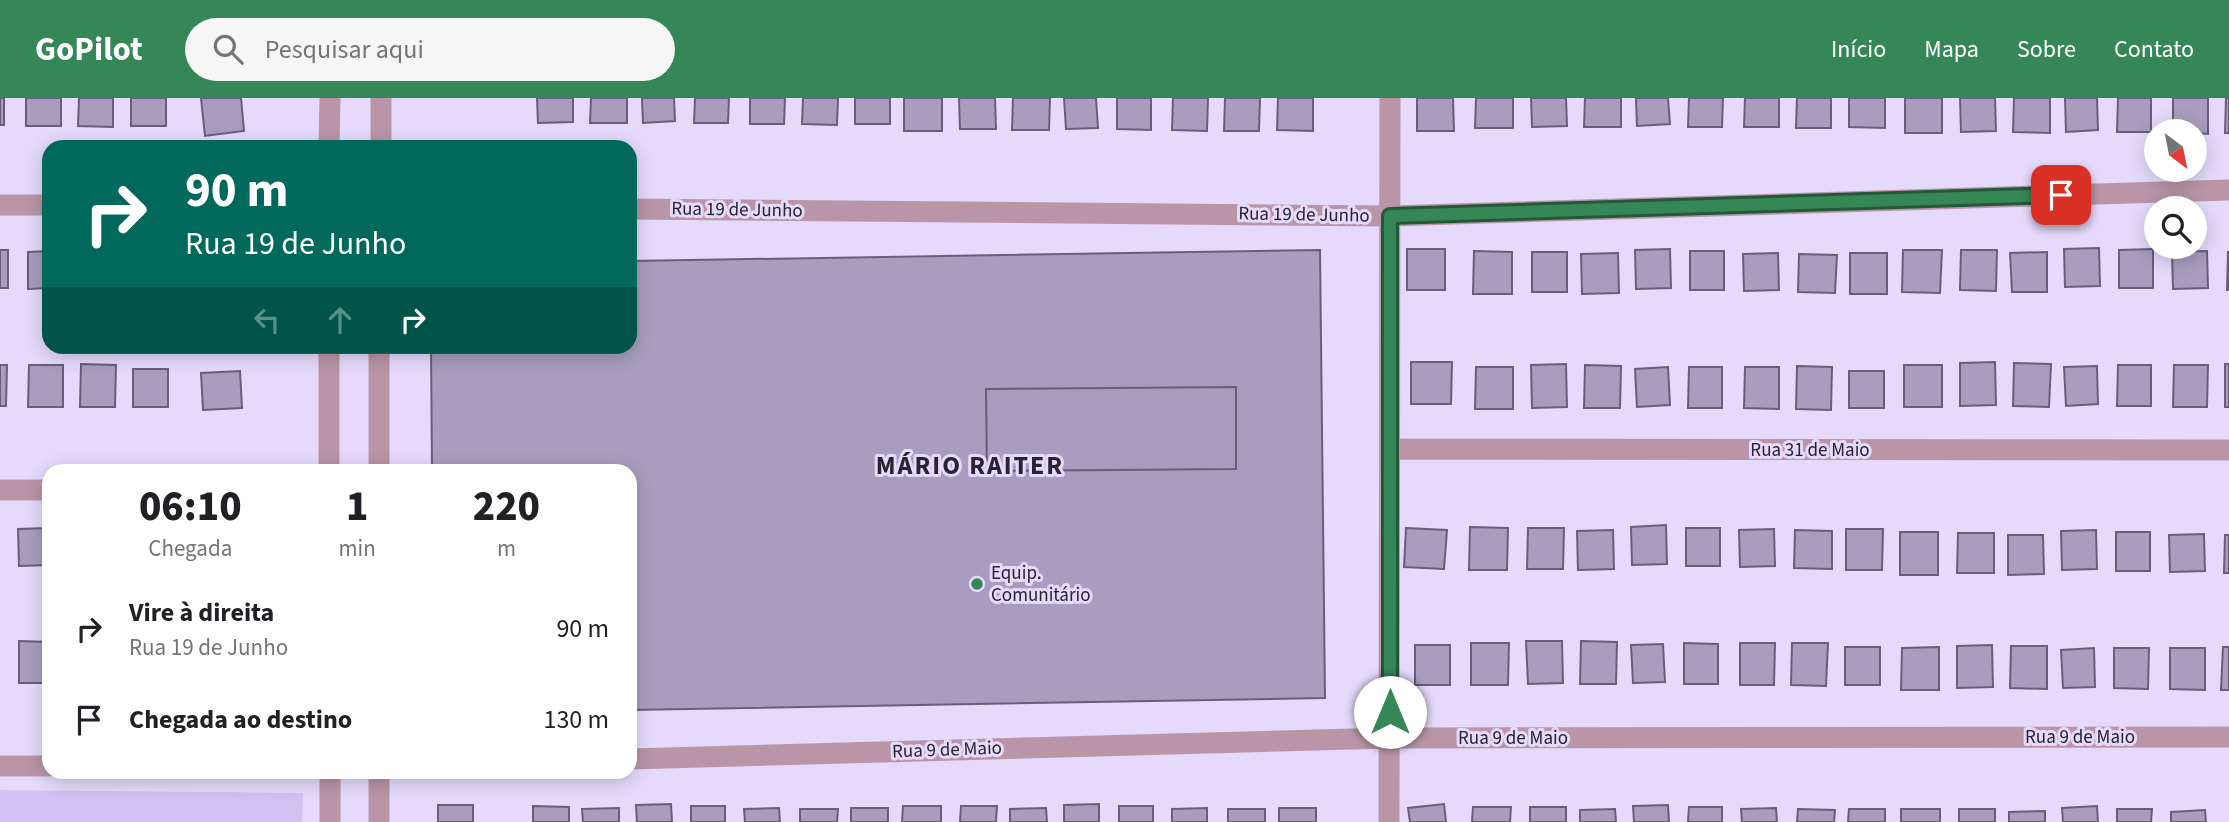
<!DOCTYPE html>
<html lang="pt">
<meta charset="utf-8">
<style>
:root{--surface:#fff;--page:#f6f6f6;--text:#202124;--muted:#757577;--accent:#368758}
body{margin:0;font-family:"Source Sans 3",sans-serif;background:var(--page);color:var(--text);height:100vh;display:flex;flex-direction:column;font-size:26px;white-space:nowrap}
*{box-sizing:border-box;margin:0}
p{font-size:23px;color:var(--muted)}
.icon{flex:none;width:38px;height:38px;fill:none;stroke:currentColor;stroke-width:2;stroke-linecap:round;stroke-linejoin:round}
.map{position:relative;flex:1;overflow:hidden}
.panel{position:absolute;left:42px;top:366px;width:595px;height:315px;display:flex;flex-direction:column;background:var(--surface);border-radius:21px;box-shadow:0 4px 18px #0003}
.panel>*{flex:none}
.guide{position:absolute;left:42px;top:42px;width:595px;height:214px;border-radius:21px;box-shadow:0 4px 18px #0003;background:#00695c;color:#fff;overflow:hidden}
.needle{width:46px;rotate:148deg}
.tools{position:absolute;left:2144px;top:21px;display:grid;gap:14px}
.tools a{display:grid;place-items:center;width:63px;height:63px;border-radius:50%;background:var(--surface);box-shadow:0 4px 18px #0003;font-size:35px}
.pin{position:absolute;display:grid;place-items:center;width:60px;height:60px;color:#fff;margin:-30px;border-radius:14px;box-shadow:0 4px 10px #0006}
.me{position:absolute;width:77px;margin:-38px;rotate:0deg;stroke-linejoin:round;filter:drop-shadow(0 0 5px #0008)}
.turn{display:flex;align-items:center;gap:24px;height:147px;padding:0 28px;font-size:32px}
.turn .icon{width:91px;height:91px;stroke-width:2.5}
.turn b{display:block;font-size:49px;line-height:60px}
.lanes{display:flex;align-items:center;height:66px;padding:0 28px;background:#0003;justify-content:center;gap:35px;direction:ltr}
.lanes .off{opacity:.35}
.eta{display:flex;justify-content:space-evenly;align-items:center;height:119px;text-align:center}
.eta b{font-size:42px;font-weight:800;line-height:49px}
ul{padding:0;list-style:none}
li{display:flex;align-items:center;gap:21px;height:91px;padding:0 28px}
li div{flex:1}
li b{display:block;font-size:26px}
li em{font-style:normal}
header{display:flex;align-items:center;gap:42px;box-sizing:border-box;height:98px;padding:0 35px;background:var(--accent);color:#fff}
header strong{font-size:33px}
nav{display:flex;gap:38px;margin-inline-start:auto;font-size:24px}
.search{width:490px;height:63px;background:var(--page);display:flex;align-items:center;gap:18px;box-sizing:border-box;padding:0 24px;border-radius:38px;color:var(--muted);font-size:26px}
.map>svg:first-child{display:block}
</style>
<header>
<strong>GoPilot</strong>
<div class="search"><svg class="icon" aria-label="search" viewBox="0 0 24 24"><circle cx="10" cy="10" r="6"/><path d="M15 15l6 6"/></svg>Pesquisar aqui</div>
<nav><a>Início</a><a>Mapa</a><a>Sobre</a><a>Contato</a></nav>
</header>
<div class="map">
<svg width="2229" height="724" viewBox="0 0 2229 724">
<rect width="100%" height="100%" fill="#e5dafc"/>
<path fill="#d2c1f2" d="M0 692 303 695 302 724H0Z"/>
<path fill="#a89dbe" stroke="#685e7c" stroke-width="2" d="M0 0H4V27H0Z
M26 0H61V28H26Z
M79 0H113V29L78 28Z
M131 0H166V28H131Z
M201 0H241L244 33 205 38Z
M537 0H573V24L538 25Z
M591 0H627V25H590Z
M642 0H674L675 23 643 25Z
M695 0H729L728 25H694Z
M750 0H785L784 26H750Z
M803 0H838L837 27 802 26Z
M855 0H890V26H855Z
M904 0H942V33H904Z
M959 0H995L996 31H960Z
M1013 0H1050L1049 32H1012Z
M1064 0H1096L1098 30 1066 31Z
M1117 0H1151V32L1117 31Z
M1173 0H1208L1207 33 1172 32Z
M1225 0H1260L1259 33H1224Z
M1278 0H1313V33L1277 32Z
M1417 0H1453L1454 33H1417Z
M1476 0H1513V30H1475Z
M1531 0H1566L1567 28 1532 29Z
M1585 0H1621V29H1584Z
M1636 0H1668L1670 26 1637 28Z
M1689 0H1723L1722 29H1688Z
M1745 0H1779V29H1744Z
M1797 0H1831V30H1796Z
M1849 0H1885V30L1849 29Z
M1905 0H1942V35H1905Z
M1960 0H1995L1996 33 1961 34Z
M2014 0H2050V35L2013 34Z
M2065 0H2097L2098 32 2066 34Z
M2118 0H2151V34H2117Z
M2173 0H2208V36L2173 33Z
M2226 0H2229V35H2225Z
M2099 150 2100 188 2065 189 2064 151Z
M1407 151H1445V192H1407Z
M1670 151 1671 190 1636 191 1635 152Z
M2153 151V190H2119V152Z
M0 152H8V190H0Z
M1320 152 1325 600 630 612V373H432L431 248H630V163Z
M1903 152H1942L1940 195 1902 194Z
M1961 152H1997L1996 193 1960 192Z
M49 153V190L28 191V154Z
M1474 153 1512 154V196H1473Z
M1690 153H1724V192H1690Z
M2207 153 2208 190 2173 191 2172 154Z
M1532 154H1567V194H1532Z
M2047 154V194H2012L2010 155Z
M2228 154H2229V192H2227Z
M1618 155 1619 195 1582 196 1581 156Z
M1778 155 1779 192 1744 193 1743 156Z
M1850 155H1887V196H1850Z
M1799 156 1837 157 1835 195 1798 194Z
M1411 264H1452L1451 306H1411Z
M1995 264 1996 307 1960 308V265Z
M2014 265 2051 266 2049 309 2013 308Z
M81 266 116 267 115 309H80Z
M1566 266 1567 309 1532 310 1531 267Z
M2225 266H2229V309H2225Z
M0 267H7L6 308H0Z
M29 267H63V309H28Z
M1585 267 1621 268 1620 310H1584Z
M1904 267H1942V309H1904Z
M2118 267H2151V308H2117Z
M2174 267H2208L2207 309H2173Z
M1797 268 1832 269 1831 312 1796 311Z
M2097 268 2098 306 2066 308 2064 269Z
M1476 269H1513V311H1475Z
M1668 269 1670 307 1637 309 1635 271Z
M1689 269H1722V310H1688Z
M1745 269H1779V311L1744 310Z
M133 271H168V309H133Z
M240 273 242 310 203 312 201 275Z
M1849 273H1884V310H1849Z
M1236 289V371L987 373 986 291Z
M1666 427 1667 466 1632 467 1631 429Z
M1470 429 1508 430 1507 472H1469Z
M49 430V467L19 468 18 431Z
M1406 430 1447 432 1444 471 1404 469Z
M1528 430H1564L1563 471H1527Z
M1686 430H1720V468H1686Z
M1774 431 1775 468 1740 469 1739 432Z
M1846 431H1883L1882 472H1846Z
M1613 432 1614 471 1578 472 1577 433Z
M1795 432 1832 433V471L1794 470Z
M2096 432 2097 471 2062 472 2061 433Z
M1900 434H1938V477H1900Z
M2116 434H2150V473H2116Z
M1958 435H1994V475H1957Z
M2204 436 2205 473 2170 474 2169 437Z
M2008 437H2043L2044 476 2008 477Z
M2225 437H2229V475H2224Z
M19 543 49 544V585H19Z
M1526 543H1562L1563 585 1528 586Z
M1581 543 1617 544 1616 586H1580Z
M1471 545H1509L1508 587H1471Z
M1684 545 1718 546V586H1684Z
M1740 545H1775L1774 587H1740Z
M1792 545H1828L1826 588 1791 587Z
M1663 546 1665 584 1633 585 1631 547Z
M1415 547H1450V587H1415Z
M1992 547 1993 589 1957 590V548Z
M2011 548H2047V591L2010 590Z
M1845 549H1880V587H1845Z
M1939 549V592H1901L1902 550Z
M2223 549H2229V592H2221Z
M2094 550 2095 589 2063 590 2061 552Z
M2114 550H2149L2148 591 2114 590Z
M2170 550H2205V592L2170 591Z
M671 706 672 724H637L636 707Z
M1099 706V724H1064V707Z
M1444 706 1446 724H1410L1408 710Z
M438 707H473V724H438Z
M1668 707 1669 724H1634L1633 708Z
M533 708 569 709V724H533Z
M691 708H725V724H691Z
M903 708H941V724H902Z
M961 708H997L996 724H960Z
M1119 708H1153V724H1119Z
M2097 708 2098 724H2063L2062 710Z
M1473 709H1511L1510 724H1472Z
M1530 709H1566V724H1530Z
M1689 709H1722V724H1688Z
M619 710V724H583L582 711Z
M779 710 780 724H745L744 711Z
M851 710H888V724H851Z
M1046 710 1047 724H1010V711Z
M1207 710V724H1172V711Z
M1279 710H1316V724H1279Z
M1776 710 1777 724H1742L1741 711Z
M800 711H838L837 724H800Z
M1228 711H1265V724H1228Z
M1615 711 1616 724H1580V712Z
M1798 711 1835 712 1834 724H1797Z
M1849 711H1885V724H1848Z
M1901 711H1940V724H1901Z
M1959 711H1995V724H1959Z
M2117 711H2152L2151 724H2117Z
M2205 712 2206 724H2171V714Z
M2045 713V724H2009V714Z"/>
<g fill="none" stroke-linecap="round" stroke-linejoin="round">
<path stroke="#b995a7" stroke-width="21" d="M329 49 330 0
M381 49V0
M0 107H49
M630 111 1390 118 2229 92
M329 248V373
M1390 351 2229 352
M379 373V248
M0 392H49
M630 661 1389 640 2229 639
M0 668H49
M379 674V724
M330 724V674
M1389 724 1390 0"/>
</g>
<g fill="none" stroke-linecap="round" stroke-linejoin="round">
<defs>
<path id="route" d="M1390 614V118L2061 97"/>
</defs>
<use href="#route" stroke="#235839" stroke-width="18"/>
<use href="#route" stroke="#368758" stroke-width="12"/>
</g>
<circle fill="#368758" stroke="#e5dafc" stroke-width="2.5" cx="977" cy="486" r="7"/>
<g text-anchor="middle" dominant-baseline="central" stroke-width="6" stroke-linejoin="round" paint-order="stroke">
<g font-size="19" fill="#292431" stroke="#e5dafc">
<text transform="translate(737 112) rotate(1)">Rua 19 de Junho</text>
<text transform="translate(1304 117) rotate(1)">Rua 19 de Junho</text>
<text x="1810" y="352">Rua 31 de Maio</text>
<text x="2080" y="639">Rua 9 de Maio</text>
<text x="1513" y="640">Rua 9 de Maio</text>
<text transform="translate(947 652) rotate(-2)">Rua 9 de Maio</text>
</g>
<g font-size="19" fill="#292431" stroke="#e5dafc" text-anchor="start">
<text x="991" y="475">Equip.<tspan x="991" dy="22">Comunitário</tspan></text>
</g>
<g font-size="26" font-weight="bold" letter-spacing="2" fill="#292431" stroke="#e5dafc">
<text x="970" y="367">MÁRIO RAITER</text>
</g>
</g>
</svg>
<div class="tools">
<a><svg class="needle" viewBox="-14 -14 28 28"><path d="M0-13l5 13h-10z" fill="#e53935"/><path d="M0 13l5-13h-10z" fill="#757577"/></svg></a>
<a><svg class="icon" aria-label="search" viewBox="0 0 24 24"><circle cx="10" cy="10" r="6"/><path d="M15 15l6 6"/></svg></a>
</div>
<div class="pin" style="left:2061px;top:97px;background:#d93025"><svg class="icon" aria-label="arrive" viewBox="0 0 24 24"><path d="M6 21V4h12l-3 4 3 4H6"/></svg></div>
<svg class="me" style="left:1390px;top:614px" viewBox="-20 -20 40 40"><circle r="19" fill="#fff"/><path d="M0-13L10 11 0 6-10 11z" fill="#368758"/></svg>
<div class="guide">
<div class="turn"><svg class="icon" aria-label="right" viewBox="0 0 24 24"><path d="M7 20v-9h11M14 6l5 5-5 5"/></svg><div><b>90 m</b>Rua 19 de Junho</div></div>
<div class="lanes"><svg class="icon off" aria-label="left" viewBox="0 0 24 24"><path d="M17 20v-9H6M10 6l-5 5 5 5"/></svg><svg class="icon off" aria-label="ahead" viewBox="0 0 24 24"><path d="M12 20V5M6 11l6-6 6 6"/></svg><svg class="icon" aria-label="right" viewBox="0 0 24 24"><path d="M7 20v-9h11M14 6l5 5-5 5"/></svg></div>
</div>
<section class="panel">
<div class="eta">
<div><b>06:10</b><p>Chegada</p></div>
<div><b>1</b><p>min</p></div>
<div><b>220</b><p>m</p></div>
</div>
<ul>
<li><svg class="icon" aria-label="right" viewBox="0 0 24 24"><path d="M7 20v-9h11M14 6l5 5-5 5"/></svg><div><b>Vire à direita</b><p>Rua 19 de Junho</p></div><em>90 m</em></li>
<li><svg class="icon" aria-label="arrive" viewBox="0 0 24 24"><path d="M6 21V4h12l-3 4 3 4H6"/></svg><div><b>Chegada ao destino</b></div><em>130 m</em></li>
</ul>
</section>
</div>
